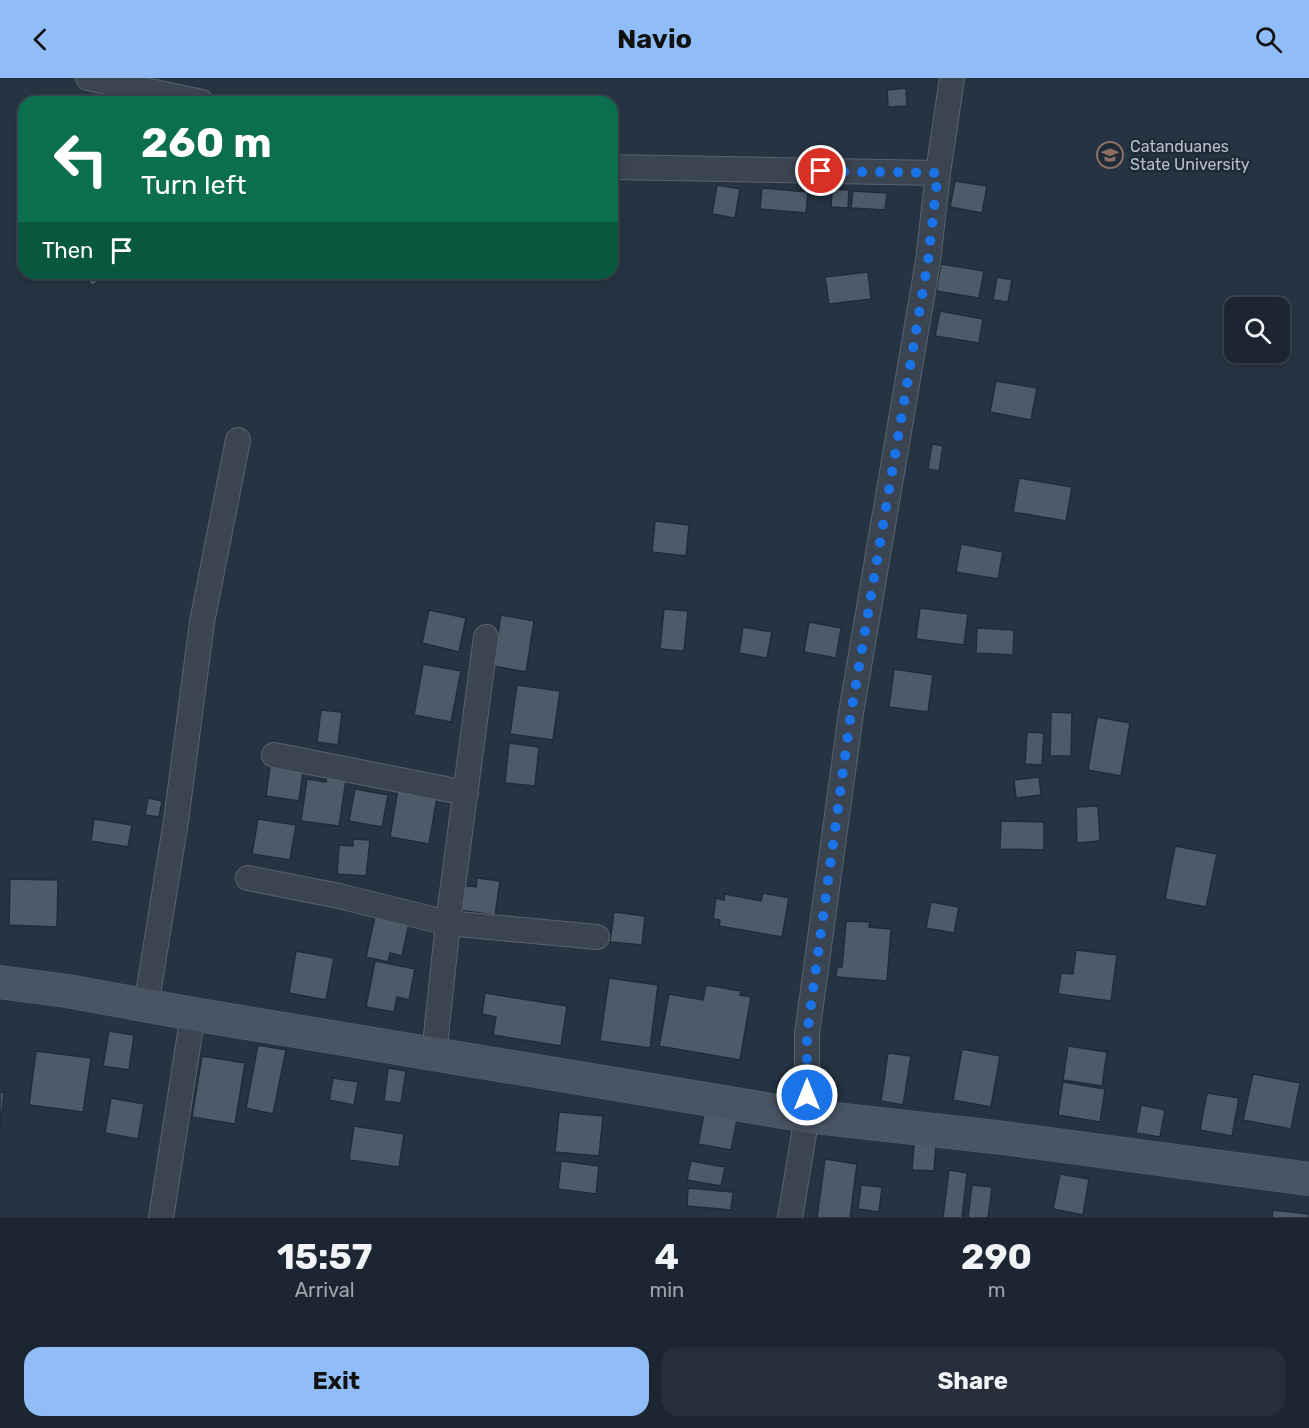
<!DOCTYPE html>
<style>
:root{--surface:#1c2632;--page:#252e3a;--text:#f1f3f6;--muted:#a0a5ac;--line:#3a434d;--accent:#90bcf8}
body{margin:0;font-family:Rubik,sans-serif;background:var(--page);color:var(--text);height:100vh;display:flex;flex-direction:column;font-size:22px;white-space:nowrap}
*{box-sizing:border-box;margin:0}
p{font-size:20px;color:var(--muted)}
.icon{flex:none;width:33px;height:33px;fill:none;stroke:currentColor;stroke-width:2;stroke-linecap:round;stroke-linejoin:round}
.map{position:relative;height:1140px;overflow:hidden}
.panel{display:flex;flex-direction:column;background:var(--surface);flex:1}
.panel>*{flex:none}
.hud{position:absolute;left:18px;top:18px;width:600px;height:183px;border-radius:18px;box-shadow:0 3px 9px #0003,0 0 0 2px var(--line);background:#0b6e4f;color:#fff;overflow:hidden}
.buttons{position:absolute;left:1224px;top:219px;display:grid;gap:12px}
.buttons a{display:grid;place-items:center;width:66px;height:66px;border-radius:12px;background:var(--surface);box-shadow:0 3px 9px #0003,0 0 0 2px var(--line);font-size:30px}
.pin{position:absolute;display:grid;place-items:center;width:51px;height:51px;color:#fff;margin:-26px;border:3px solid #fff;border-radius:50%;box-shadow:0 2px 6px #0007}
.me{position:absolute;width:66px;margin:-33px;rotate:0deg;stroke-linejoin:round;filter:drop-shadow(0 0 4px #0008)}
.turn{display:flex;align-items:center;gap:21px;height:126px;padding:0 24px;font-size:27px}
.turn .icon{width:78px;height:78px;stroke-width:2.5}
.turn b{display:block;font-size:42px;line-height:51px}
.then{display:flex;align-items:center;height:57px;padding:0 24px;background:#0003;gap:12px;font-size:22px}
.eta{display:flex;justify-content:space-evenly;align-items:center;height:102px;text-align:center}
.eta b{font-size:36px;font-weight:700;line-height:42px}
.cta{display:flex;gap:12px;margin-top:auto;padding:12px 24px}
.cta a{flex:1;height:69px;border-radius:18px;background:var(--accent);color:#111;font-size:24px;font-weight:700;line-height:69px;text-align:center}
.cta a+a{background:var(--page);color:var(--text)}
header{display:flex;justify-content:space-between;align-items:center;height:78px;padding:0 24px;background:var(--accent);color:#111;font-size:27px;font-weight:700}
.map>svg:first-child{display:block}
</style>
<header><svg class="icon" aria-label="back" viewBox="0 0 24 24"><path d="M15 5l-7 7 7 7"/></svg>Navio<svg class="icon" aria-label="search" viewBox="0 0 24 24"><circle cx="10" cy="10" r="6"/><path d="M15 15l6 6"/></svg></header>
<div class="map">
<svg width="1309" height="1140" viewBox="0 0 1309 1140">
<rect width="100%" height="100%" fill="#263342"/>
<path fill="#4c5a6a" stroke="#212c39" stroke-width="1.5" d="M906 10 907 28 888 29 887 12Z
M955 103 987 108 982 135 950 129Z
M717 107 740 111 735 140 712 136Z
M762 110 808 114 806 135 760 131Z
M832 111 849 112 848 130 831 129Z
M853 113 887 115 885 132 851 130Z
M941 186 984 193 979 220 936 213Z
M868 194 871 221 829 226 825 199Z
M88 195H103L105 198 92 208 84 198Z
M997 199 1012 202 1008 224 993 222Z
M940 233 983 241 979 265 935 258Z
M996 303 1037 310 1031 342 990 334Z
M932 366 943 368 939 393 928 391Z
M1019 400 1072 409 1066 443 1013 434Z
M655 443 689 447 686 478 652 474Z
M961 466 1003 474 998 501 956 494Z
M920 530 968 536 964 567 916 561Z
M664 531 688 533 684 573 660 571Z
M429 532 466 540 459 574 422 565Z
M501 537 534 543 526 594 493 588Z
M809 544 841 550 836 580 804 574Z
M743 549 772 554 767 580 739 575Z
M977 550 1014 552 1013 577 976 575Z
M423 586 461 593 451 644 414 637Z
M894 591 933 597 928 634 889 629Z
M517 607 560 613 553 662 510 656Z
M321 632 342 634 338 667 317 664Z
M1051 634 1072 635 1071 678H1050Z
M1097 639 1130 645 1121 698 1088 692Z
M1027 654 1044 655 1042 687 1025 686Z
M509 665 539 669 535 708 505 705Z
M270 689 303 694 299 723 266 718Z
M328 692 347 695 339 748 301 743 307 701 326 704Z
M1039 699 1041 717 1016 720 1014 702Z
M355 711 388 717 382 749 349 743Z
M398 711 437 719 429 766 390 759Z
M148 720 162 723 159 739 145 737Z
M1098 728 1100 763 1077 765 1076 729Z
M94 741 132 747 128 769 91 763Z
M258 741 296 747 290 782 252 776Z
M1001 743 1044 744V772L1000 771Z
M353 761 370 762 366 798 337 796 339 767 353 768Z
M1175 768 1217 776 1206 829 1165 821Z
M477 800 500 803 495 837 458 832 462 807 476 809Z
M10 801 58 802 57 849 9 847Z
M763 815 789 820 782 859 719 848 720 842 713 841 716 820 724 822 725 816 761 823Z
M931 824 959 829 954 855 926 850Z
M376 834 410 841 402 878 390 875 388 884 366 879Z
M614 834 645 838 642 867 610 864Z
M846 843 870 844 869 849 891 851 887 903 836 899 837 889H842Z
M1076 872 1117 877 1111 923 1058 916 1061 895 1073 896Z
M296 873 334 880 326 922 289 915Z
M375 883 415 891 409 922 397 919 394 934 366 929Z
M609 900 658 907 650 970 600 963Z
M706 907 741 913 740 917 751 919 740 982 659 968 669 916 703 922Z
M485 915 567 928 561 968 493 957 496 939 482 936Z
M109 953 134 957 129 992 103 988Z
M258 967 286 972 273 1036 246 1030Z
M1068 968 1107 974 1102 1008 1063 1002Z
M962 971 1000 978 991 1029 953 1022Z
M36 973 91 980 83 1034 29 1027Z
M888 975 911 978 903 1027 881 1023Z
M202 978 245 985 235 1046 192 1039Z
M388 990 406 993 401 1025 384 1023Z
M1253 996 1300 1005 1291 1051 1243 1042Z
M333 1000 358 1004 354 1027 329 1022Z
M1063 1004 1105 1011 1100 1044 1058 1037Z
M0 1014 4 1015 0 1051Z
M1207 1015 1239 1020 1232 1058 1200 1052Z
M111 1020 144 1026 138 1061 105 1055Z
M1141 1027 1165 1032 1160 1059 1136 1055Z
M559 1034 603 1038 599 1078 555 1074Z
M704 1036 737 1042 731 1072 698 1066Z
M354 1048 404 1056 399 1089 349 1082Z
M914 1066 936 1067 934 1093 912 1092Z
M825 1081 857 1086 850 1140H817Z
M561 1083 599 1088 596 1116 558 1111Z
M691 1083 725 1089 721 1108 687 1102Z
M949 1092 967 1095 962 1140H943Z
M1060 1096 1089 1101 1083 1137 1053 1131Z
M861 1107 882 1109 879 1134 858 1131Z
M972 1107 992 1109 988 1140H968Z
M688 1110 733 1114 731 1132 687 1128Z
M1273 1132 1309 1136V1140H1272Z"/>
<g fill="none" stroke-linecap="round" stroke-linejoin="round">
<defs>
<path id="street" d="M88 0 202 24
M612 89 938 95
M274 677 466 715
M248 800 339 818 448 845 597 859
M146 928 176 743 202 544 238 362
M434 976 448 845 486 559
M161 1140 193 936
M790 1140 807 1038V956L851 635 928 183 938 95 952 0"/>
<path id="secondary" d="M0 904 67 913 193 936 807 1038 1004 1060 1309 1101"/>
</defs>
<use href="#street" stroke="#58636e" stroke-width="26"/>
<use href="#secondary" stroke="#58636e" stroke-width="34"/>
<use href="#street" stroke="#3b4551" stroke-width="24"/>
<use href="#secondary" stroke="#495464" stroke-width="33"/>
</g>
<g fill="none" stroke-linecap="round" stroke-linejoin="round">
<path stroke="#1a73e8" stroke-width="10" stroke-dasharray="0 18" d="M807 1017V956L851 635 928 183 938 95 821 93"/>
</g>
<defs>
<symbol id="university-ring" viewBox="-11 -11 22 22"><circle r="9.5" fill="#1f2a37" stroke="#8d6e63" stroke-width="1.5"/><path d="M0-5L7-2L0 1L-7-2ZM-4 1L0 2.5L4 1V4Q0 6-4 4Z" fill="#8d6e63"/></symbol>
</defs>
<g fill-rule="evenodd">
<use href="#university-ring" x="1095" y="62" width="30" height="30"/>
</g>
<g text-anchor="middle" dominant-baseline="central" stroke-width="5" stroke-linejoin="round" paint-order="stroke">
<g font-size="16" fill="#b7c0cb" stroke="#1f2a37" text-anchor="start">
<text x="1130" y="68">Catanduanes<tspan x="1130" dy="18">State University</tspan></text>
</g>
</g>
</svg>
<div class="buttons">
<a><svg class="icon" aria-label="search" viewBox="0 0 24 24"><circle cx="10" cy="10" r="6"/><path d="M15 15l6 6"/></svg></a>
</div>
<div class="pin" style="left:821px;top:93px;background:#d93025"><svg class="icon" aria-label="arrive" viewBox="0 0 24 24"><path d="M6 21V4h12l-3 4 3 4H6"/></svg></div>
<svg class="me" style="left:807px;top:1017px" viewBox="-20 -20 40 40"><circle r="17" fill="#1a73e8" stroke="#fff" stroke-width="3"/><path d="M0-11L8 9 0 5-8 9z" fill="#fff"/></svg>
<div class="hud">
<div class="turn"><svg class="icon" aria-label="left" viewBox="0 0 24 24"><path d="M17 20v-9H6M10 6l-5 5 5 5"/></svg><div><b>260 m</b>Turn left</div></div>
<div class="then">Then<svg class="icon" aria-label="arrive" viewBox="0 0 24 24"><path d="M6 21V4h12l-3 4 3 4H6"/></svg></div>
</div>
</div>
<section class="panel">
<div class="eta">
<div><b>15:57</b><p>Arrival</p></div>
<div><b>4</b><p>min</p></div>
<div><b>290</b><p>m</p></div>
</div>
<div class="cta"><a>Exit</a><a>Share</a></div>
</section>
